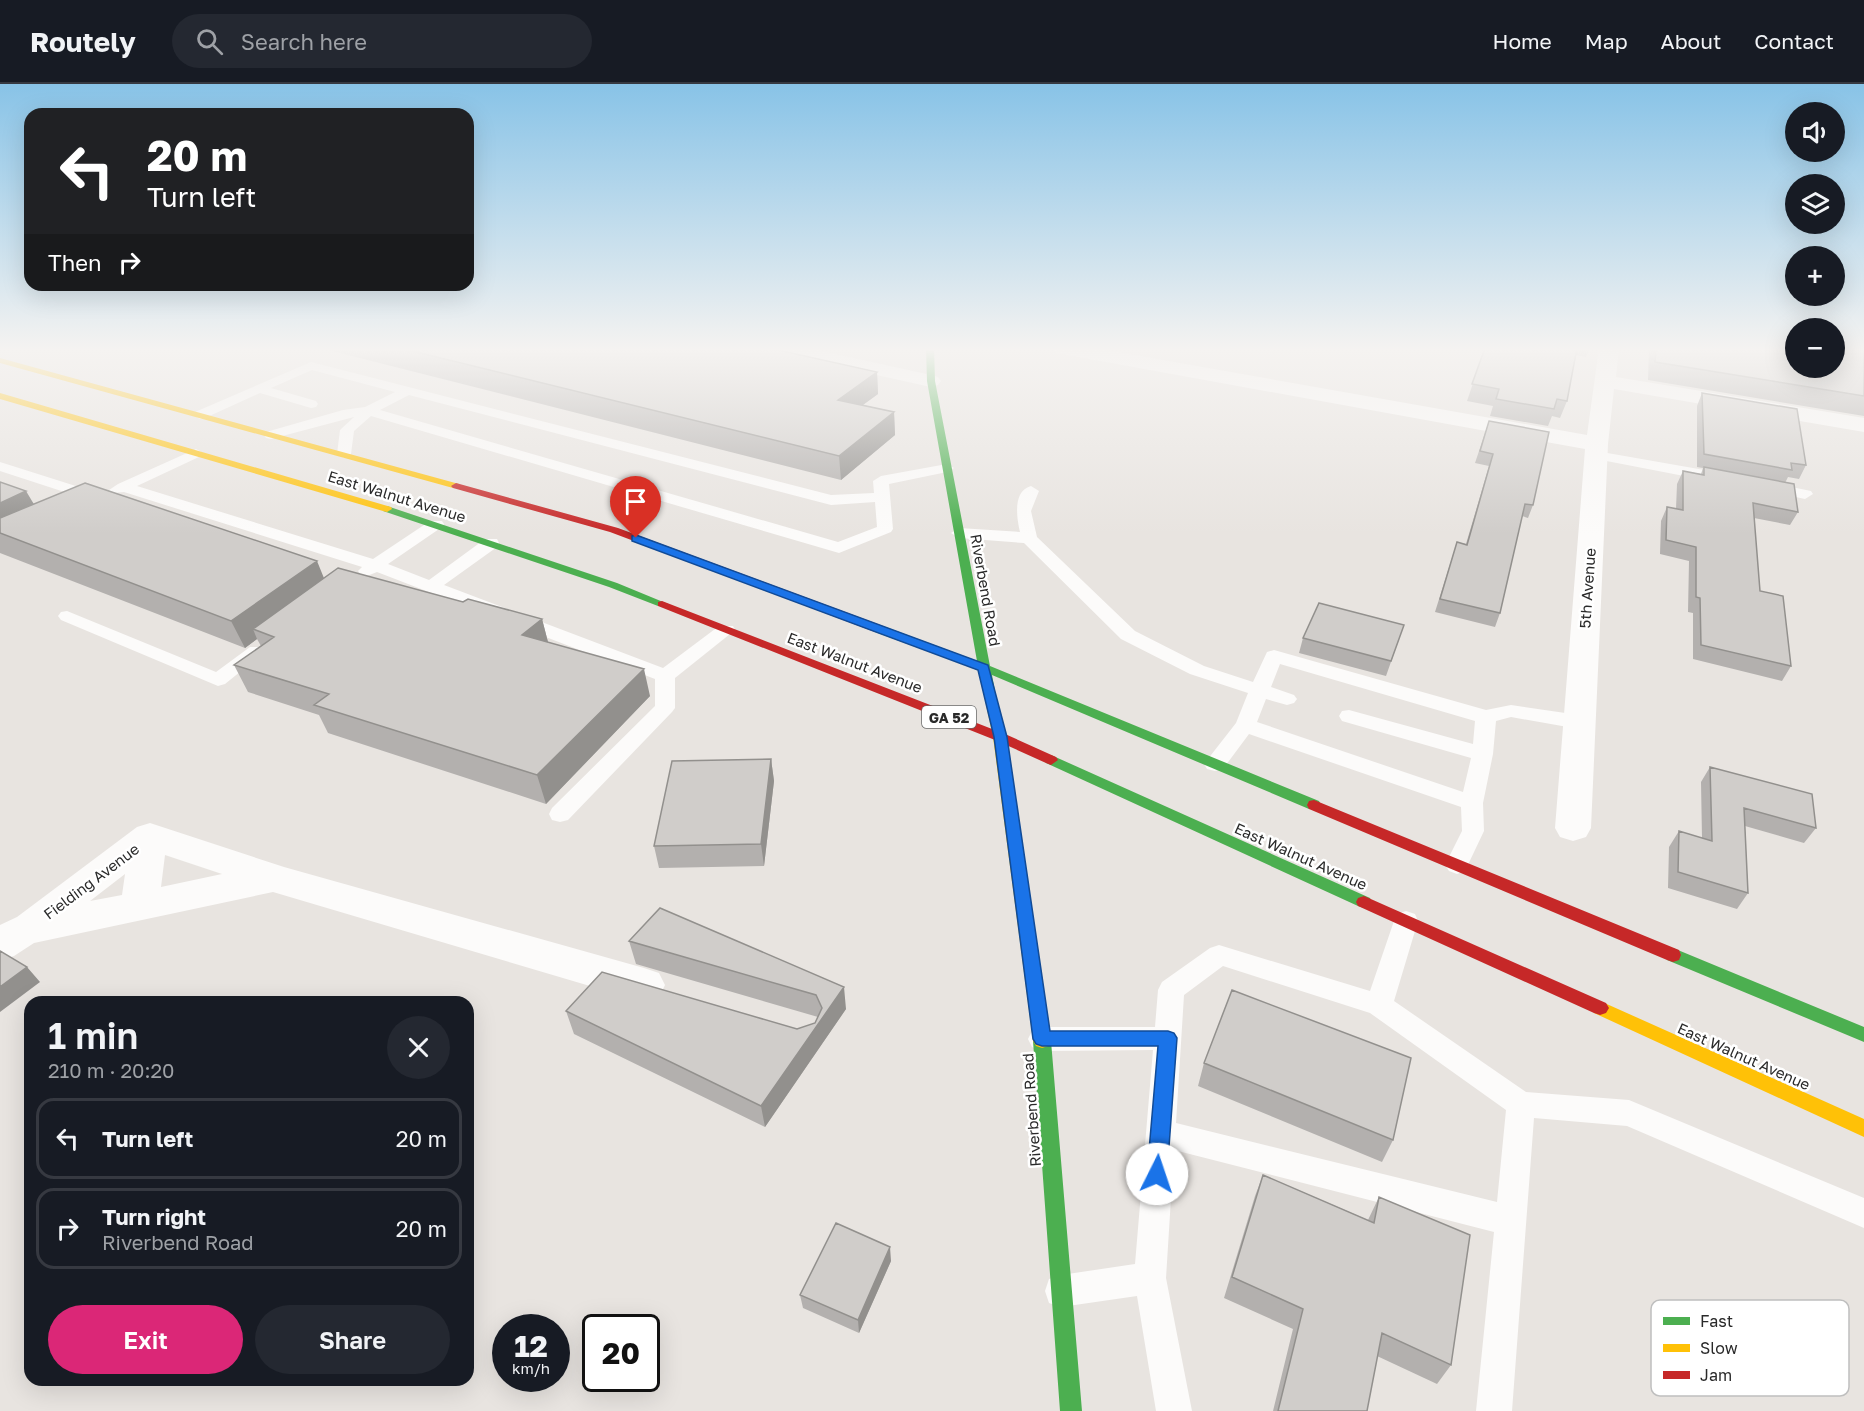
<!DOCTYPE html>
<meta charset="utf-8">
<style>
:root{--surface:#171b24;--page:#242831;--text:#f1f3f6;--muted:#9ea1a6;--line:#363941;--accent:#db2777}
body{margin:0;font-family:"Golos Text",sans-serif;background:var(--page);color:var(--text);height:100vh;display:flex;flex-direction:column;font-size:22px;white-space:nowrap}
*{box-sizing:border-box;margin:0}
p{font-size:20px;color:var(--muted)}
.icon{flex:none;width:33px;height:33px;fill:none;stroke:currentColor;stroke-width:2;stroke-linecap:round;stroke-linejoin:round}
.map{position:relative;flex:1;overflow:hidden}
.side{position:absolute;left:24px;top:912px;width:450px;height:390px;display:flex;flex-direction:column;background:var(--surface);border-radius:18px;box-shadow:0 6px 24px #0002}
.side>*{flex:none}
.top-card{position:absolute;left:24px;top:24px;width:450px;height:183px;border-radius:18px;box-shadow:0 6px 24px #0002;background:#202124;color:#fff;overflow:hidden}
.tools{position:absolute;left:1785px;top:18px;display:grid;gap:12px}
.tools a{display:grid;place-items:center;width:60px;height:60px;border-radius:50%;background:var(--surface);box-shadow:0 6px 24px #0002;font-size:30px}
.speed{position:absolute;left:492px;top:1230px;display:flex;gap:12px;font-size:30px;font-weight:700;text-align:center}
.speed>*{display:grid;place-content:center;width:78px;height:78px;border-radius:50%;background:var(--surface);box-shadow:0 6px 24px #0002;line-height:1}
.speed small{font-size:15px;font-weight:400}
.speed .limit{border:3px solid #111;border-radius:9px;background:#fff;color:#111}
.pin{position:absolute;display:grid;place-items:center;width:51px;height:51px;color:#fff;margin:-62px -26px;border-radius:50% 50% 50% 0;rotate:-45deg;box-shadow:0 0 6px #0007}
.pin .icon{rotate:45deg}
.me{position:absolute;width:66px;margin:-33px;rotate:4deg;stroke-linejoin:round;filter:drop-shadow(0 0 4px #0008)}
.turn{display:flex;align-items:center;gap:21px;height:126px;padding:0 24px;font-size:27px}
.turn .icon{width:78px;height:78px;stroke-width:2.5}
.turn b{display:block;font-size:42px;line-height:51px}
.then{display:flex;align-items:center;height:57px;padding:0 24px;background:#0003;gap:12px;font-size:22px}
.round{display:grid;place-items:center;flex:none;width:63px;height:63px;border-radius:32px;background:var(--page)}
.head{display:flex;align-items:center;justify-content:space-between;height:102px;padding:0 24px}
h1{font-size:36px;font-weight:600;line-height:45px}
.action{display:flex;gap:12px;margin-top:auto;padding:12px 24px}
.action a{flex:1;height:69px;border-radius:36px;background:var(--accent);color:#fff;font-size:24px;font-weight:600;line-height:69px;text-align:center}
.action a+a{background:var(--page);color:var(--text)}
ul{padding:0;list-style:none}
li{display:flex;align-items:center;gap:18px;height:81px;margin:0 12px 9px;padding:0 12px;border:3px solid var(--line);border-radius:18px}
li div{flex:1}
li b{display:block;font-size:22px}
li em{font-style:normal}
header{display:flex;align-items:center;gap:36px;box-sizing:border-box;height:84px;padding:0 30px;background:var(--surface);border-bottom:2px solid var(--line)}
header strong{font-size:28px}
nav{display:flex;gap:33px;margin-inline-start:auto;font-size:21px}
.search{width:420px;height:54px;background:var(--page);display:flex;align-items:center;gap:15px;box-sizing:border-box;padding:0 21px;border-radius:33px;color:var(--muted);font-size:22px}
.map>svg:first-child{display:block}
</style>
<header>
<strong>Routely</strong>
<div class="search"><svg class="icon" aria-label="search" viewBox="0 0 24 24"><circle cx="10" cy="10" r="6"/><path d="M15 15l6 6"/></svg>Search here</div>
<nav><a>Home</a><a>Map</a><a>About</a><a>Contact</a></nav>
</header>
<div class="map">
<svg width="1864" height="1327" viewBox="0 0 1864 1327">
<rect width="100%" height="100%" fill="#e8e4e0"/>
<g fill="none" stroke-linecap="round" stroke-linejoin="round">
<path fill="#fcfbfa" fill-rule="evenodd" d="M311 278 831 411 874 409 873 397 881 392 947 380 954 384 947 388 889 400 893 445 891 448 839 469 371 332 354 347 351 370 344 374 337 370 340 346 354 333 271 355 266 354 264 351 266 348 343 326 365 323 395 308 312 286 271 304 316 317 318 320 316 323 311 324 260 309 205 334 200 335 193 331 195 328ZM409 311 831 421 875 418 877 443 838 458 380 326Z
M196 365 203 369 201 372 137 402 373 475 430 437H442L444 440 442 443 388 480 429 496 485 455H497L499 459 497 463 444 501 663 584 719 542H733L735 546 675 594V624L672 628 568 736 560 738 552 736 549 730 552 724 655 622V595L377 488 367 492 361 491 358 487 362 483 124 408 112 409 109 406 118 400Z
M1596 367 1710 387 1718 392 1710 397 1591 374 1589 371 1591 368Z
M0 378 101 410 103 413 101 416H89L0 387Z
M1767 398 1811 407 1813 410 1805 415 1762 406 1759 403Z
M1031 402 1039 407 1031 427 1037 453 1135 547 1204 582 1253 598 1267 568 1274 566 1486 626 1511 621 1579 631 1586 633 1589 638 1586 643 1579 645 1511 633 1496 637 1493 670 1483 719 1484 747 1465 787 1457 790 1449 787 1445 781 1462 747 1461 723 1249 650 1223 685 1215 687 1207 685 1204 680 1236 639 1248 609 1190 590 1121 555 1024 459 959 454 951 449 959 444 1020 448C1017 435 1012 407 1031 402ZM1280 580 1475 637 1473 660 1349 626 1342 627 1339 632 1342 637 1471 674 1463 708 1257 638 1266 615 1287 621 1294 619 1297 615 1294 611 1271 603Z
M67 527 216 588 250 563H264L266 567 225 600 218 602 61 536 58 532 61 528Z
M1406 827 1415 830 1418 837 1394 917 1526 1008 1629 1016 1864 1114V1144L1627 1042 1534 1034 1512 1327H1476L1494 1148 1174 1066 1166 1194 1192 1327H1156L1137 1212 1061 1223 1049 1219 1045 1207 1049 1195 1061 1191 1135 1180 1153 966 1042 967 1032 963 1028 955 1032 947 1042 943H1155L1158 906 1162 898 1210 864 1219 861 1370 907 1394 837 1397 830ZM1223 882 1370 929 1506 1026 1497 1118 1176 1039 1184 911Z"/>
<path fill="#fcfbfa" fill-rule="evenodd" d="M771 264H808L931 291 938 293 941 297 938 301 931 303 781 270 774 268Z
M1052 264H1095L1587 351 1599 264H1619L1616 293 1864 334V348L1614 305 1608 360 1591 744 1586 753 1573 757 1560 753 1555 744 1585 365 1062 270 1055 268Z
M150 739 284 783 644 884 659 889 665 901 659 913 644 918 273 808 34 859 14 872 0 877V841L17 833 137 743ZM165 771 222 790 161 803ZM125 790 122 811 90 817Z"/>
<path fill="#4caf50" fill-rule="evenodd" d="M926 264H934L935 297 990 582 1319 717 1321 721 1319 725H1309L992 591 995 607 989 611 985 610 979 586 875 548 873 545 875 542H883L977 577 927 297Z
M387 422 617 499 668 520 666 522H658L609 503 383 427V423Z
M1051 671 1370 814 1372 818 1370 822 1364 824 1358 822 1046 679 1044 676 1046 673Z
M1673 864 1864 943V958L1667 876 1665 871 1667 866Z
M1042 950 1048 952 1051 957 1082 1327H1060L1033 957 1036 952Z"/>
<path fill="#ffc107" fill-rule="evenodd" d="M0 274 459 400 461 402 453 404 0 279Z
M0 309 391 423 392 425 387 428 383 427 0 315Z
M989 603 995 607 1007 653 1051 957 1048 962 1042 964 1036 962 1033 957 993 653 983 607Z
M1600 917 1864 1035V1053L1594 929 1591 924 1594 919Z"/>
<path fill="#c62828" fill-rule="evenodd" d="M456 399 618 444 883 542 885 545 883 548H875L610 448 453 404 451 402Z
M662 517 1005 650 1056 673 1058 676 1051 681 1046 679 995 656 658 522V518Z
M1314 716 1679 866 1681 871 1679 876 1673 878 1667 876 1309 725 1307 721 1309 717Z
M1364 812 1606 919 1609 924 1606 929 1600 931 1594 929 1358 822 1356 818 1358 814Z"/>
</g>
<path fill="#b3b0ae" d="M331 264H769L877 288 878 310 863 321 894 328 895 351 841 396 332 267Z
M1485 264H1590L1586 273 1576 271 1567 317 1560 334 1552 332 1548 342 1490 332 1493 322 1467 317Z
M1649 264H1864V332L1648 296Z
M1702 309 1806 381 1799 395 1788 393 1785 399 1798 428 1790 441 1754 434 1760 507 1791 582 1782 597 1693 575V529L1688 528 1689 477 1660 470 1661 437 1667 423 1676 425 1677 400 1683 387 1701 390 1703 384 1697 383V322Z
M1489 337 1533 421 1528 434 1522 432 1500 529 1495 543 1435 528 1457 458 1466 460 1489 382 1475 379Z
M0 398 34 420 324 494 463 518 542 535 548 558 650 612 546 720 328 649 319 631 248 608 234 581 261 562 257 555 245 564 0 469Z
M1404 541 1386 592 1299 569 1303 554Z
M771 675 774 697 764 782 659 784 654 762Z
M1710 683 1816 744 1804 759 1745 742 1748 809 1737 825 1668 804 1669 763 1679 747 1702 754 1701 698Z
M660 824 846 925 765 1043 574 950 566 927 797 945 815 939 818 933 636 880 629 857Z
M1204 979 1393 1056 1382 1078 1198 1002Z
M1263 1091 1368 1136 1379 1113 1451 1281 1437 1300 1377 1272 1367 1327H1273L1293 1245 1224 1214 1255 1112Z
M891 1177 859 1249 803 1224 800 1211Z"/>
<path fill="#92908d" d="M877 288 878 310 839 338 838 316Z
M894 328 895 351 841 396 839 372Z
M26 407 41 432 0 449V419Z
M317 477 328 504 253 545 257 555 245 564 231 537Z
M542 535 549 562 522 551Z
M644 585 650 612 546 720 537 691Z
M771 675 774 697 764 782 761 760Z
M27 883 40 898 0 928V903Z
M844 903 846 925 765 1043 761 1022Z
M890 1163 891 1177 859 1249 858 1236Z"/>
<path fill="#d0cdca" stroke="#92908d" stroke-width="1.5" d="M400 264H769L877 288 838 316 894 328 839 372Z
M1485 264H1577L1567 317 1557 315 1554 325 1496 315 1499 305 1472 300Z
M1656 264H1796V284H1834V264H1864V312L1655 278Z
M1702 309 1797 325 1806 381 1791 379 1792 386 1704 370Z
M1489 337 1549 348 1533 421 1525 420 1500 529 1440 515 1457 458 1467 461 1493 370 1480 367Z
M1704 383 1794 400 1798 428 1753 419 1760 507 1783 512 1791 582 1701 561 1700 514 1696 513V463L1666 456 1667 423 1683 426V387L1704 391Z
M0 398 26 407 0 419Z
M85 399 317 477 231 537 0 449V434Z
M338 484 463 518 468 515 542 535 522 551 644 585 537 691 314 621 329 610 234 581 274 553 253 545Z
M1319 519 1404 541 1391 577 1303 554Z
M771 675 761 760 654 762 672 677Z
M1710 683 1812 710 1816 744 1744 724 1748 809 1678 788 1679 747 1712 757Z
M660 824 844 903 761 1022 566 927 602 888 797 945 815 939 822 924 816 911 629 857Z
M0 867 27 883 0 903Z
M1232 906 1411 974 1393 1056 1204 979Z
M1263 1091 1374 1139 1379 1113 1470 1151 1451 1281 1382 1249 1367 1327H1278L1303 1225 1232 1193Z
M836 1139 890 1163 858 1236 800 1211Z"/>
<linearGradient id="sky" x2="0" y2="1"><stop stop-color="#88c3e7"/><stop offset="0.59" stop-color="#f5f3f1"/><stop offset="1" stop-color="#f5f3f1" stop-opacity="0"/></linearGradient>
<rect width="1864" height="450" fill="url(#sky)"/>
<path fill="#1a73e8" stroke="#114b97" stroke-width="1.5" d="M636 451 988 581 1007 653 1050 947H1168L1174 949 1177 954 1167 1090 1164 1097 1157 1100 1150 1097 1147 1090 1158 962H1042L1036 960 1033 955 994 653 978 586 632 457V452Z"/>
<g text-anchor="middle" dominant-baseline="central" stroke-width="5" stroke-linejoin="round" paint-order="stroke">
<rect fill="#fff" stroke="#6a6a6a" stroke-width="1.5" x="922" y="622" width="54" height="22" rx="4.5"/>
<g font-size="14" font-weight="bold" fill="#2a2a2a">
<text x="949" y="633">GA 52</text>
</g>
<g font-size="15" fill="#2a2a2a" stroke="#fff">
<text transform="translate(397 412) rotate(17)">East Walnut Avenue</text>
<text transform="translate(1587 504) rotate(-86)">5th Avenue</text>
<text transform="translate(986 506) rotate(80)">Riverbend Road</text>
<text transform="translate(855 578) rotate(21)">East Walnut Avenue</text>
<text transform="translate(1301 772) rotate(24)">East Walnut Avenue</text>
<text transform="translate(91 797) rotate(-37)">Fielding Avenue</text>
<text transform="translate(1744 972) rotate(24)">East Walnut Avenue</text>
<text transform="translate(1031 1026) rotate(-94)">Riverbend Road</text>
</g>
</g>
<rect x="1651" y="1216" width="198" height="96" rx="9" fill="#fff" stroke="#bfbfbf" stroke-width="1.5"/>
<rect x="1663" y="1233" width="27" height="8" fill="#4caf50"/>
<rect x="1663" y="1260" width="27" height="8" fill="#ffc107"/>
<rect x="1663" y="1287" width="27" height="8" fill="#c62828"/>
<g font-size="16" fill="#2a2a2a">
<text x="1700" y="1243">Fast</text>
<text x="1700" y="1270">Slow</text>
<text x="1700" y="1297">Jam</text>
</g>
</svg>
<div class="tools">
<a><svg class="icon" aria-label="sound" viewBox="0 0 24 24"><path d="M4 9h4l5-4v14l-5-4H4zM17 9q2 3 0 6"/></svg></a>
<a><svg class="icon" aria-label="layers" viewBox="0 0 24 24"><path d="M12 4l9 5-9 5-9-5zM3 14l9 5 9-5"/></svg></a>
<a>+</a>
<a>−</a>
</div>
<div class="speed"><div>12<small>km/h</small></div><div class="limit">20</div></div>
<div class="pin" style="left:636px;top:454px;background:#d93025"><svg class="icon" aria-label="arrive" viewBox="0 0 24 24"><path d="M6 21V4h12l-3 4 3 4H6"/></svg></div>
<svg class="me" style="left:1157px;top:1090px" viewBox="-20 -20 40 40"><circle r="19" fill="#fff"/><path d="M0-13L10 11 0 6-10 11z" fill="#1a73e8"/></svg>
<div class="top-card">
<div class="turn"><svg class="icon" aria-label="left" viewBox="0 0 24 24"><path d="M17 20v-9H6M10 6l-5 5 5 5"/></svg><div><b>20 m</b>Turn left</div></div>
<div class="then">Then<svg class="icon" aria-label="right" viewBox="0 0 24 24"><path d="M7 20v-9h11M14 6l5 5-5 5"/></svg></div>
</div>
<section class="side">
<div class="head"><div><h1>1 min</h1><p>210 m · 20:20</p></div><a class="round"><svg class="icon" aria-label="close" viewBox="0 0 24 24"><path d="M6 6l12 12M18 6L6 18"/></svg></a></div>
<ul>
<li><svg class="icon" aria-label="left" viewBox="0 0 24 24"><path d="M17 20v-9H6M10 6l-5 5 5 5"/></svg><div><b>Turn left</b></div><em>20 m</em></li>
<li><svg class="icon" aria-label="right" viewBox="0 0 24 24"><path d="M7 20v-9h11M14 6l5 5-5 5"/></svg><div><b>Turn right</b><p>Riverbend Road</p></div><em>20 m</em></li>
</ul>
<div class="action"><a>Exit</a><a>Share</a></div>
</section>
</div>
